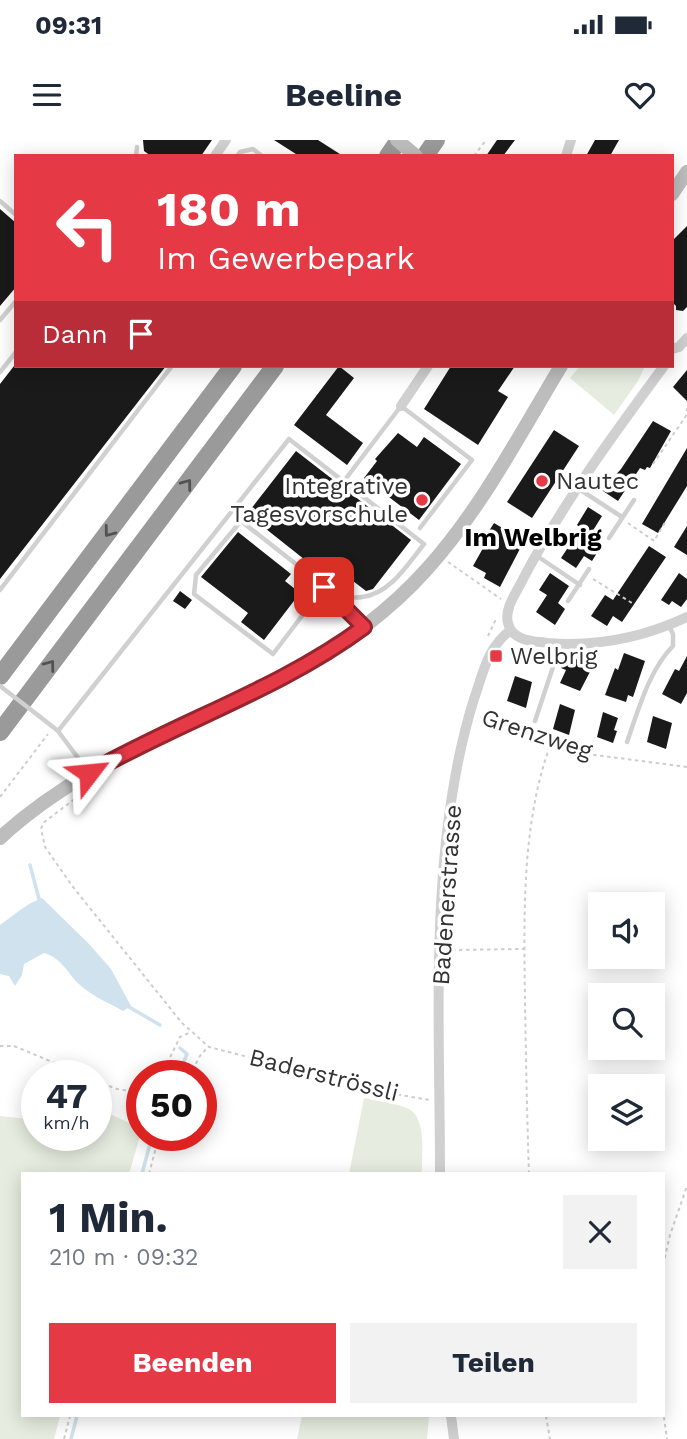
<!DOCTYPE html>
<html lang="de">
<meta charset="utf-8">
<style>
:root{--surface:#fff;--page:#f2f2f3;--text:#1f2937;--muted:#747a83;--accent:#e63946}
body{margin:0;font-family:"Work Sans",sans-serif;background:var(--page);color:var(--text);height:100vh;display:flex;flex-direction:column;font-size:26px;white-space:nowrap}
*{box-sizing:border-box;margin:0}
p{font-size:23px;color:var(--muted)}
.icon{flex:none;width:38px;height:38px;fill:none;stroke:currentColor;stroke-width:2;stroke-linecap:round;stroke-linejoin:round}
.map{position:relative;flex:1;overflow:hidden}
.side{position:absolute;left:21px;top:1032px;width:644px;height:245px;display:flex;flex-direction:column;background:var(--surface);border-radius:0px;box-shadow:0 4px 18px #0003}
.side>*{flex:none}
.guide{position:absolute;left:14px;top:14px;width:660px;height:214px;border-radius:0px;box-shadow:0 4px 18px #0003;background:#e63946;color:#fff;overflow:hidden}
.fabs{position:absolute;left:588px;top:752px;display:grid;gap:14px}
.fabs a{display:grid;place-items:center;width:77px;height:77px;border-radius:0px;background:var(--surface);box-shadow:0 4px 18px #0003;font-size:35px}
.speed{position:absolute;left:21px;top:920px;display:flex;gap:14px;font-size:35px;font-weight:700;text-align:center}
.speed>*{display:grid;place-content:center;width:91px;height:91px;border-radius:50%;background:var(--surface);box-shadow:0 4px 18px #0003;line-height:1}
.speed small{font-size:18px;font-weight:400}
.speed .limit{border:10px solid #d22;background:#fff;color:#111}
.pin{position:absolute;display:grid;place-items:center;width:60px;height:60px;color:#fff;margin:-30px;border-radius:14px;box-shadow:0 4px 10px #0006}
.me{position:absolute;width:77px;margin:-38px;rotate:61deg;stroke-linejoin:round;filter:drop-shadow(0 0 5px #0008)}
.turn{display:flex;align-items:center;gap:24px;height:147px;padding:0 28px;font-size:32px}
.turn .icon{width:91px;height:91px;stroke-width:2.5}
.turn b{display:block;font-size:49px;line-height:60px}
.then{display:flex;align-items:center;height:66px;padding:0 28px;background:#0003;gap:14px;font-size:26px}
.round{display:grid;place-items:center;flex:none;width:74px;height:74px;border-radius:0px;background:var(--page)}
.head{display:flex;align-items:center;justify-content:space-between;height:119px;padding:0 28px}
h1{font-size:42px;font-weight:700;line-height:52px}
.cta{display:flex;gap:14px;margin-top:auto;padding:14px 28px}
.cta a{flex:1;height:80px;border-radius:0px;background:var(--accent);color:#fff;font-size:28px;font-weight:700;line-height:80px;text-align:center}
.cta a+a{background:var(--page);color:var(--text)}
.status{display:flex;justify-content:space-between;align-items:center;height:49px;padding:0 35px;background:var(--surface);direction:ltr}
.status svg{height:19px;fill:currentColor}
header{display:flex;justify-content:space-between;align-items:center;height:91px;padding:0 28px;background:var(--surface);font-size:32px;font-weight:700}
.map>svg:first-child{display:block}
</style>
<div class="status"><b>09:31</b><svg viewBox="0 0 49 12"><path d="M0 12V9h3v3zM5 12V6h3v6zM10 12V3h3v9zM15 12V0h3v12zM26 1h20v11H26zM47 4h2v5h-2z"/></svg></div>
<header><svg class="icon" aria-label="menu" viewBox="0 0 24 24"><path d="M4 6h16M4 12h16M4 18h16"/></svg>Beeline<svg class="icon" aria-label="heart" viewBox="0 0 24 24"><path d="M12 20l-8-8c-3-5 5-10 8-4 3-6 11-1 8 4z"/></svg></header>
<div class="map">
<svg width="687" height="1299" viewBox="0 0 687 1299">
<rect width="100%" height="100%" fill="#fff"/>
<path fill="#e6ecdf" d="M580 226H645L638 241 614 275 570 238Z
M364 958C378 961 394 963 407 968 428 977 421 1016 422 1034H349Z
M108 973 142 989 129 1034H23V1276H60L54 1299H0V976L37 980V996H96C96 984 95 976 108 973Z
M302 1276H429L427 1299H297Z"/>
<path fill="#cfe2ee" d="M42 758 89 804 111 829 131 866 123 871C109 863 92 856 80 845 67 833 62 818 44 813L24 824 22 835 15 846 9 836 0 834V785C14 775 26 764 42 758Z"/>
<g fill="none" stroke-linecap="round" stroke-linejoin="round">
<path stroke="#cfe2ee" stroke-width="3.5" d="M30 725 39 759
M129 867 160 885
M178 936 187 914 180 908
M142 1034 152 996
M71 1299 77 1276"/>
</g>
<path fill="#1a1a1a" d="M143 0H212L201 16H151L144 11Z
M274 0H318L343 16H299Z
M497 0H515L503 16H486Z
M595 0H619L610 16H586Z
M0 69 16 83V147L0 166Z
M687 86V167L683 171 676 170V166L672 162V101Z
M14 226H166L0 439V244Z
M339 226 354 238 326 275 363 303 347 325 294 285Z
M451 226H515L498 251 508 257 478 305 424 269Z
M687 230V261L673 247Z
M653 281 671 291 650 328 647 327 645 330 640 328 618 361 597 347 605 335 612 339 621 329Z
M554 290 579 306 532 378 507 362Z
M398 293 417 307 424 297 461 324 419 380 364 338 377 321 375 319Z
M687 308V346L658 393 642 384Z
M296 311 411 400 373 449 366 451 322 417 314 427 247 374Z
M588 367 602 376 584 405 597 413 592 421 584 416 576 428 561 418 581 388 577 385Z
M494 383 524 401 500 447 484 438 486 433 473 426 487 401 484 399Z
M687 386V415L674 407Z
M238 392 291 434 285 441 300 453 264 500 241 482 248 473 201 437Z
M649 406 666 417 622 482 613 476 607 486 591 476 605 455 613 460Z
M550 433 569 446 558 463 565 469 555 485 536 472 547 455 539 450Z
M679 433 687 439V459L681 467 672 461 669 465 661 460Z
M180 451 192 460 185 469 173 461Z
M624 513 645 521 633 557 628 555 626 562 605 555 615 528 618 530Z
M566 515 593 526 580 551 560 543 566 530 561 528Z
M687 516V553L681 564 662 554 675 529 679 531Z
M515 536 532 542 526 568 507 561Z
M560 564 575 570 569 595 553 589Z
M603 572 618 578 614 590 617 591 613 603 597 597Z
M653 576 672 583 666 609 647 602Z"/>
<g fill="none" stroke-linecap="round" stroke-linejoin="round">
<path stroke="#cdcdcd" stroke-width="2" stroke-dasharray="3.5 3.5" stroke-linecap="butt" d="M474 16 486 0
M653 324 686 276 687 268
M628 383 654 401 666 381
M448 422 501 459
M593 439 632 463
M488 496 496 479
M481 576 580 613 687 627
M80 655 43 683 41 689 45 707 73 747 182 883 209 907 394 954 430 960
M0 657 48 594
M452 810 524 809
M0 906H14L86 936
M161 936 180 897 191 892
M189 936 200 916 207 908
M96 941 117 949 142 953
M149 1034 159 996
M529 1034C527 977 526 920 525 863 524 777 521 684 551 603
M663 1125 670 1095 687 1046
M663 1270 667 1299
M546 1276 550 1299
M64 1299 70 1276"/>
<path stroke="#d0d0d0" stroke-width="4.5" d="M136 16 137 7
M237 16 240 12 253 9 262 16
M0 61 16 75
M0 180 16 161
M0 232 16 212
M344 341 401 266 472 320 420 388
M579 349 622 377
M609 398 634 360
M537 416 580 445
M324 447 273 514 194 454 196 435 241 381 334 454 363 485
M0 450 172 226
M568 461 589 429
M39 576 58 591 87 630
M535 581 560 506
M58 591 289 299 424 404C408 424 390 454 362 457 353 459 343 456 334 454
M627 602C638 571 649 530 673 506V494L669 486"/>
<path stroke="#d0d0d0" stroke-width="10" d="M215 16 226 0
M566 16 571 0
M672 209 679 207 687 198
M664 226C613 295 563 363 523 439 517 452 504 468 508 483 512 501 533 501 548 503 597 507 642 498 687 477
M401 266 428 226
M440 1034C440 881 428 706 474 559 483 533 488 506 511 490
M451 1276 454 1299"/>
<path stroke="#bdbdbd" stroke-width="14" d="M672 54 687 32
M0 698C54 648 122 613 189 583 221 568 254 555 285 538 337 509 387 474 427 429 481 369 520 294 561 226"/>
<path stroke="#9a9a9a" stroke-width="18" d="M388 16 399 0
M425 16 436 0
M0 536 233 226
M0 592 275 226"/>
<path stroke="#d0d0d0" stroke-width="4.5" d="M0 546 39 576"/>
<path stroke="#bdbdbd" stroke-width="14" d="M397 0 416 16"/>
</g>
<defs><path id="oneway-chevron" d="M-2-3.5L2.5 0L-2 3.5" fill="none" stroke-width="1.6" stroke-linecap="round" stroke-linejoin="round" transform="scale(1.75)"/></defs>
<g stroke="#525252">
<use href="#oneway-chevron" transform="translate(187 344) rotate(-53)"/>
<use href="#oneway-chevron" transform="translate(109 392) rotate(127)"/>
<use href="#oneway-chevron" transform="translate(50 525) rotate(-53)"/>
</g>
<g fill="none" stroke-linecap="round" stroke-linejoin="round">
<defs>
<path id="route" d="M89 633C180 581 280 549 364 487L324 447"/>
</defs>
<use href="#route" stroke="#96252e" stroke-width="18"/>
<use href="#route" stroke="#e63946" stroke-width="12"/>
</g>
<g fill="#e63946" stroke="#fff" stroke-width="2.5">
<circle cx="542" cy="341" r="7"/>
<circle cx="422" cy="360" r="7"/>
<rect x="489" y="509" width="14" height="14" rx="3.5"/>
</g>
<g text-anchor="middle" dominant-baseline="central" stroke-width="7" stroke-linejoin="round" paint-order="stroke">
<g font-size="24" fill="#333" stroke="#fff" text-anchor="start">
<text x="556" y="341">Nautec</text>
<text x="408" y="346" text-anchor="end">Integrative<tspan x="408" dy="28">Tagesvorschule</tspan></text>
<text x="510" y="516">Welbrig</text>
</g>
<g font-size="24" fill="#333" stroke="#fff">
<text transform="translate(537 594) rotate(18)">Grenzweg</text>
<text transform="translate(447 755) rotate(-86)">Badenerstrasse</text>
<text transform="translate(324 935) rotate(14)">Baderströssli</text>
</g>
<g font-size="26" font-weight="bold" fill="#000" stroke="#fff">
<text x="533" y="397">Im Welbrig</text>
</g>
</g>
</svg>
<div class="fabs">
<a><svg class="icon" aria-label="sound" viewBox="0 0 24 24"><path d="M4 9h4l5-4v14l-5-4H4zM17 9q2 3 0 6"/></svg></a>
<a><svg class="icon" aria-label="search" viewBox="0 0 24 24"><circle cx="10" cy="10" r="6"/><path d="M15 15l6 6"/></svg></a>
<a><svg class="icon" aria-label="layers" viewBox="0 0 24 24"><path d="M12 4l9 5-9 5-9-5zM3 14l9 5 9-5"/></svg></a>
</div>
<div class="speed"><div>47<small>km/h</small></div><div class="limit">50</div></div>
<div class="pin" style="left:324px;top:447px;background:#d93025"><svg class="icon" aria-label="arrive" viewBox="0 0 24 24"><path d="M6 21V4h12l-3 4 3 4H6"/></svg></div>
<svg class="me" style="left:89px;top:633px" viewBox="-20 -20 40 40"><path d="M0-17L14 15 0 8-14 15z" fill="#e63946" stroke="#fff" stroke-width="4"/></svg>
<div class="guide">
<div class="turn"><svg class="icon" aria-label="left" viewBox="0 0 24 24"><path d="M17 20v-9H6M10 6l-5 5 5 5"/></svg><div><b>180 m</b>Im Gewerbepark</div></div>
<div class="then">Dann<svg class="icon" aria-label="arrive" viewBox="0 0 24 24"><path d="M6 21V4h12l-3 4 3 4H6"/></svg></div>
</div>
<section class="side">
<div class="head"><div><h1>1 Min.</h1><p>210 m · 09:32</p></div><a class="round"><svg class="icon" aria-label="close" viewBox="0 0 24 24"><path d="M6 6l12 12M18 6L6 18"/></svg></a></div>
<div class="cta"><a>Beenden</a><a>Teilen</a></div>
</section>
</div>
